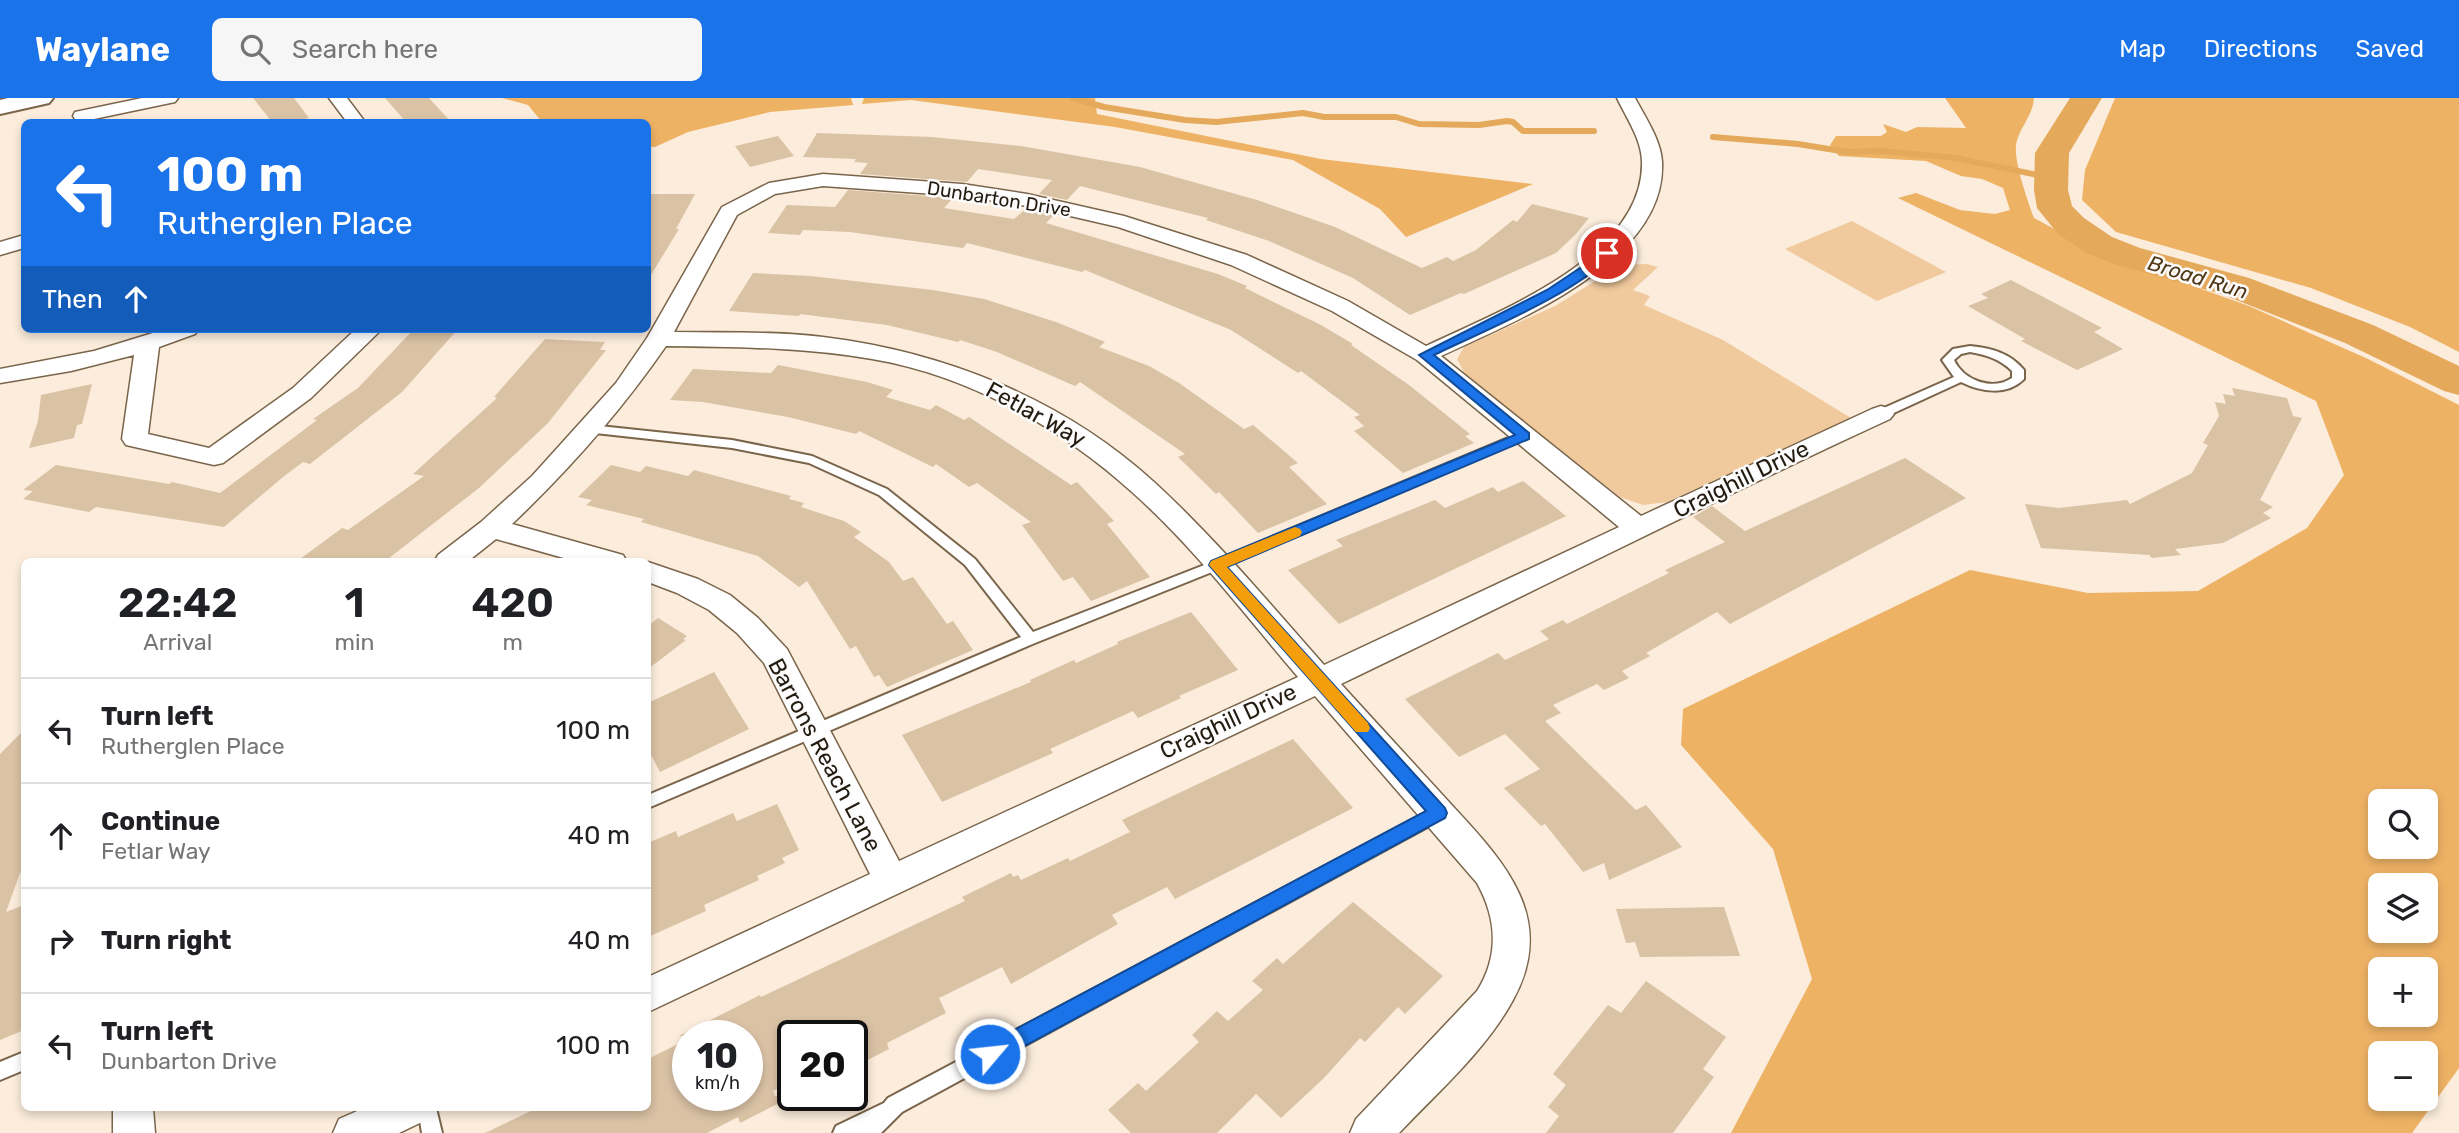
<!DOCTYPE html>
<meta charset="utf-8">
<style>
:root{--surface:#fff;--page:#f6f6f6;--text:#202124;--muted:#757577;--line:#e0e0e0;--accent:#1a73e8}
body{margin:0;font-family:Rubik,sans-serif;background:var(--page);color:var(--text);height:100vh;display:flex;flex-direction:column;font-size:26px;white-space:nowrap}
*{box-sizing:border-box;margin:0}
p{font-size:23px;color:var(--muted)}
.icon{flex:none;width:38px;height:38px;fill:none;stroke:currentColor;stroke-width:2;stroke-linecap:round;stroke-linejoin:round}
.map{position:relative;flex:1;overflow:hidden}
.panel{position:absolute;left:21px;top:460px;width:630px;height:553px;display:flex;flex-direction:column;background:var(--surface);border-radius:10px;box-shadow:0 4px 10px #0003}
.panel>*{flex:none}
.top-card{position:absolute;left:21px;top:21px;width:630px;height:214px;border-radius:10px;box-shadow:0 4px 10px #0003;background:#1a73e8;color:#fff;overflow:hidden}
.buttons{position:absolute;left:2368px;top:691px;display:grid;gap:14px}
.buttons a{display:grid;place-items:center;width:70px;height:70px;border-radius:10px;background:var(--surface);box-shadow:0 4px 10px #0003;font-size:35px}
.speed{position:absolute;left:672px;top:922px;display:flex;gap:14px;font-size:35px;font-weight:700;text-align:center}
.speed>*{display:grid;place-content:center;width:91px;height:91px;border-radius:50%;background:var(--surface);box-shadow:0 4px 10px #0003;line-height:1}
.speed small{font-size:18px;font-weight:400}
.speed .limit{border:4px solid #111;border-radius:10px;background:#fff;color:#111}
.pin{position:absolute;display:grid;place-items:center;width:60px;height:60px;color:#fff;margin:-30px;border:4px solid #fff;border-radius:50%;box-shadow:0 2px 7px #0007}
.me{position:absolute;width:77px;margin:-38px;rotate:62deg;stroke-linejoin:round;filter:drop-shadow(0 0 5px #0008)}
.turn{display:flex;align-items:center;gap:24px;height:147px;padding:0 21px;font-size:32px}
.turn .icon{width:91px;height:91px;stroke-width:2.5}
.turn b{display:block;font-size:49px;line-height:60px}
.then{display:flex;align-items:center;height:66px;padding:0 21px;background:#0003;gap:14px;font-size:26px}
.eta{display:flex;justify-content:space-evenly;align-items:center;height:119px;text-align:center}
.eta b{font-size:42px;font-weight:600;line-height:49px}
ul{padding:0;list-style:none}
li{display:flex;align-items:center;gap:21px;height:105px;padding:0 21px;border-top:2px solid var(--line)}
li div{flex:1}
li b{display:block;font-size:26px}
li em{font-style:normal}
header{display:flex;align-items:center;gap:42px;box-sizing:border-box;height:98px;padding:0 35px;background:var(--accent);color:#fff}
header strong{font-size:33px}
nav{display:flex;gap:38px;margin-inline-start:auto;font-size:24px}
.search{width:490px;height:63px;background:var(--page);display:flex;align-items:center;gap:18px;box-sizing:border-box;padding:0 24px;border-radius:10px;color:var(--muted);font-size:26px}
.map>svg:first-child{display:block}
</style>
<header>
<strong>Waylane</strong>
<div class="search"><svg class="icon" aria-label="search" viewBox="0 0 24 24"><circle cx="10" cy="10" r="6"/><path d="M15 15l6 6"/></svg>Search here</div>
<nav><a>Map</a><a>Directions</a><a>Saved</a></nav>
</header>
<div class="map">
<svg width="2459" height="1035" viewBox="0 0 2459 1035">
<rect width="100%" height="100%" fill="#fbecdb"/>
<path fill="#f0ca9d" d="M1852 123 1946 174 1877 203 1785 151Z
M1647 166 1658 169 1633 192 1650 198 1644 207 1723 242 1851 320 1667 404 1643 407 1620 399 1465 276 1457 261 1464 249 1555 208 1621 167Z"/>
<path fill="#eeb265" fill-rule="evenodd" d="M502 0H851L853 7 770 14 688 34 655 49H648V24H542L528 7Z
M864 0H1095L1097 16 1321 61 1533 86 1406 139 1380 111 1293 62 1115 29 911 2 862 6Z
M1945 0H2034C2033 18 2018 31 2016 48 2014 64 2028 104 2034 120L2095 153 2249 208 2368 261 2459 307V970L2412 1035H1731L1812 881 1773 751 1681 647 1683 611 1970 472 2088 495 2198 493 2307 430 2344 377 2316 303 1898 100 1916 95 1960 112 1995 116 2010 112 2003 90 1982 81 1961 78 1926 63 1839 58 1830 47 1836 38H1881L1887 34 1883 26 1906 34 1917 29 1966 30ZM2380 704H2426V749H2380ZM2380 788H2426V833H2380ZM2380 872H2426V917H2380ZM2380 956H2426V1001H2380Z
M2115 0H2459V254L2410 229 2311 190 2116 134 2082 102 2085 72Z"/>
<g fill="none" stroke-linecap="round" stroke-linejoin="round">
<path stroke="#e5a95c" stroke-width="6" d="M1073 0 1104 9 1185 22 1216 24 1303 15 1324 19H1396L1419 26 1479 27 1507 23 1513 24 1523 33H1594
M1713 39 1798 46 1847 54 1882 53 1956 60 2052 80"/>
<path fill="#e5a95c" fill-rule="evenodd" d="M2070 0H2102L2069 55 2068 92 2072 108 2084 120 2112 139 2140 150 2249 180 2373 227 2459 268V297L2444 293 2345 245 2221 196 2114 166 2086 155 2058 136 2037 110 2034 92 2035 55Z"/>
</g>
<path fill="#dac2a5" d="M253 0H294L309 20 290 24H272Z
M385 0H429L451 24H406Z
M817 35 932 39 1021 48 1140 69 1257 102 1335 129 1422 170 1447 159 1453 163 1476 152 1513 122 1517 124 1532 106 1589 120 1576 136 1556 155 1464 196 1461 195 1410 217 1353 180 1269 143 1206 122 1208 120 1080 88 1067 102 1039 96 1052 82 978 71 967 84 860 76 868 65 854 64 856 61 803 59Z
M778 38 794 58 750 69 735 48Z
M848 92 953 100 944 110 1014 121 1026 111 1054 117 1046 125 1218 176 1247 188 1245 190 1321 227 1353 246 1351 247 1409 287 1470 336 1465 338 1474 345 1403 375 1354 333 1364 328 1354 319 1360 317 1301 273 1298 275 1231 232 1085 172 1082 174 967 145 963 150 850 134 803 132 800 137 768 135 787 107 835 109Z
M648 96H695L676 131H679L648 182Z
M753 175 810 178 933 192 984 201 1056 224 1105 244 1099 249 1149 268 1179 285 1244 331 1253 327 1298 365 1289 369 1327 406 1258 435 1219 394 1216 396 1178 359 1185 356 1080 284 1075 288 997 254 960 242 958 244 887 227 800 216 799 218 729 213Z
M2011 182 2102 230 2094 234 2123 251 2077 272 2021 243 2025 241 1968 208 1988 200 1981 196Z
M414 231H458L402 294 310 366 303 364 283 379 224 429 96 409 89 414 23 401 33 393 23 392 56 367 169 386 172 384 220 395 317 322 313 321 358 290Z
M545 241 605 244 600 252H606L548 325 479 390 384 464H296L342 430 348 432 424 378 413 376 497 300 494 299Z
M778 267 867 284 893 292 886 299 930 312 936 307 964 322 969 319 1071 387 1077 384 1114 423 1107 426 1150 479 1091 503 1073 479 1063 483 1022 427 1031 424 977 385 969 389 936 366 933 369 859 333 856 336 788 319 703 304 670 302 693 271 771 275Z
M92 286 82 326 77 327 74 340 29 350 38 323 41 297Z
M2232 290 2287 300 2293 318 2302 320 2260 402 2273 409 2263 415 2271 420 2223 445 2175 451 2181 457 2152 460 2149 457 2041 450 2025 406 2059 410 2127 402 2130 406 2192 375 2208 347 2203 345 2219 318 2215 304 2226 306 2223 296 2235 298Z
M1905 360 1966 400 1730 526 1717 514 1646 555 1650 558 1622 573 1629 580 1604 592 1597 586 1553 607 1561 615 1545 623 1636 712 1646 707 1682 749 1609 782 1604 765 1583 774 1545 726 1541 728 1504 690 1540 671 1505 636 1459 659 1405 601 1498 555 1505 562 1549 541 1540 533 1563 522 1567 526 1669 475 1665 472 1725 444 1693 419 1712 408 1745 433Z
M611 367 640 374 646 368 688 378 694 372 791 398 789 401 804 405 801 409 844 423 861 434 854 439 889 464 903 483 913 479 947 526 953 523 973 552 887 589 879 577 874 579 856 548 850 551 807 483 799 489 758 458 641 424 644 421 586 407 592 402 578 399Z
M1523 383 1566 418 1339 526 1288 472 1343 448 1336 442 1435 402 1445 410 1493 389 1498 394Z
M1191 514 1238 572 1179 598 1181 600 1138 620 1133 613 1050 651 1053 655 942 704 902 637 1031 584 1030 582 1074 562 1076 565 1118 546 1117 544Z
M658 520 687 538 683 541 686 542 648 571V528Z
M714 574 749 631 660 674 648 651V605Z
M24 632V764L6 814 24 807V932L0 942V656Z
M1293 641 1353 710 1175 801 1167 789 1112 817 1118 826 1011 886 1002 869 939 900 946 915 887 945 889 951 852 970V938H781L793 965V983L773 993 775 998H793L740 1025 738 1019 707 1035H485L537 1010H648V961L688 941V998H747V938H679L760 897 761 899 965 803 962 799 1011 775 1013 779 1018 777 1021 782 1068 760 1070 763 1130 734 1122 722Z
M777 706 799 752 782 760 785 765 757 778 759 782 704 807 706 813 648 839V745L676 733 678 739 733 715 737 723Z
M1353 804 1443 878 1405 916 1398 909 1365 944 1360 940 1324 980 1281 1020 1256 996 1217 1035H1131L1108 1012 1138 985 1146 993 1199 944 1192 937 1217 913 1228 923 1263 892 1252 883 1277 860 1283 866Z
M1724 809 1740 858 1640 859 1635 844 1626 845 1616 811Z
M1646 883 1726 939 1703 971 1714 979 1673 1035H1546L1559 1018 1548 1009 1566 987 1553 976 1608 907 1621 915Z"/>
<g fill="none" stroke-linecap="round" stroke-linejoin="round">
<defs>
<path id="lane" d="M1970 248C1991 250 2010 255 2024 272V281C2007 298 1981 294 1961 284L1885 319H1877V313L1954 279 1942 262 1953 251ZM1970 254C1987 257 2000 261 2012 273V280C1993 293 1964 283 1954 262L1961 256Z
M590 327 732 342 812 358 887 391 975 461 1033 534 1212 464 1520 335H1528L1530 338 1222 470 1035 545 648 710V697L1021 539 965 467 879 397 809 365 732 350 586 334 584 331Z
M1438 708 1444 710 1446 715 1444 720 902 1014 881 1035H833L836 1028 884 1005 888 1000Z
M24 954V972L0 982V964Z
M418 1010H436L442 1035H422Z"/>
<path id="street" d="M142 0H178L175 4 94 21 96 24H77L73 18 75 14Z
M329 0H347L365 24H347Z
M1617 0H1635C1645 19 1661 42 1662 64 1667 164 1515 223 1441 258L1641 418 1872 311 1881 308 1890 311 1894 316 1890 321C1705 406 1525 498 1341 586 1373 621 1406 657 1438 692 1494 754 1562 813 1513 902 1486 952 1438 994 1399 1035H1350L1356 1021 1477 893C1499 858 1497 821 1477 785L1315 598 648 914V879L870 776 764 565 737 535 709 512 677 495 648 484V464L698 481 730 497 758 520 787 551 899 763 1298 579C1245 517 1194 449 1132 394 1060 329 968 277 872 261 803 249 735 249 666 248 621 313 569 372 512 426L623 457 627 464H578L496 441 467 464H434L438 457 481 424 532 378 616 285 647 240 722 109 769 85 823 76 962 86 1027 96 1124 118 1247 157 1348 203 1426 248C1497 214 1644 159 1642 64 1642 42 1626 19 1617 0ZM823 88 962 98 1027 108 1118 129 1231 167 1332 213 1417 262 1619 429 1324 567C1269 505 1215 440 1154 384 1063 301 945 254 823 239 774 233 724 235 674 234L737 117 775 96Z
M24 137V150L0 157V144Z
M166 231H199L195 236 159 249 148 336 209 350 293 290 356 231H382L311 300 223 365 214 367 126 347 122 341 134 257 71 273 0 285V271L94 253Z
M113 1010H153L155 1035H113Z
M364 1010H428L422 1024 399 1035H333L339 1021Z"/>
<path id="secondary" d="M8 0H53L49 5 0 16V2Z"/>
</defs>
<use href="#lane" stroke="#7a654b" stroke-width="4"/>
<use href="#street" stroke="#7a654b" stroke-width="3"/>
<use href="#secondary" stroke="#7a654b" stroke-width="4"/>
<use href="#lane" fill="#fff" fill-rule="evenodd"/>
<use href="#street" fill="#fff" fill-rule="evenodd"/>
<use href="#secondary" fill="#fff" fill-rule="evenodd"/>
</g>
<path fill="#1a73e8" stroke="#114b97" stroke-width="2" d="M1607 152 1613 155C1582 193 1481 234 1434 257L1529 335V341L1227 469 1445 710 1447 715 1445 720 997 963 990 966 982 963 979 956 982 949 1426 713 1209 467 1211 463 1515 337 1419 257 1547 192Z"/>
<path fill="#f59e0b" d="M1295 429 1300 431 1302 434 1300 438 1227 469 1368 625 1370 630 1368 634H1356L1209 467 1211 463Z"/>
<g text-anchor="middle" dominant-baseline="central" stroke-width="5" stroke-linejoin="round" paint-order="stroke">
<g font-size="19" fill="#241b10" stroke="#fcfcfc">
<text transform="translate(999 101) rotate(9)">Dunbarton Drive</text>
</g>
<g font-size="21" font-style="italic" fill="#513918" stroke="#fcfcfc">
<text transform="translate(2198 179) rotate(17)">Broad Run</text>
</g>
<g font-size="23" fill="#241b10" stroke="#fcfcfc">
<text transform="translate(1036 316) rotate(29)">Fetlar Way</text>
<text transform="translate(1741 381) rotate(-26)">Craighill Drive</text>
<text transform="translate(1228 623) rotate(-25)">Craighill Drive</text>
<text transform="translate(825 657) rotate(62)">Barrons Reach Lane</text>
</g>
</g>
</svg>
<div class="buttons">
<a><svg class="icon" aria-label="search" viewBox="0 0 24 24"><circle cx="10" cy="10" r="6"/><path d="M15 15l6 6"/></svg></a>
<a><svg class="icon" aria-label="layers" viewBox="0 0 24 24"><path d="M12 4l9 5-9 5-9-5zM3 14l9 5 9-5"/></svg></a>
<a>+</a>
<a>−</a>
</div>
<div class="speed"><div>10<small>km/h</small></div><div class="limit">20</div></div>
<div class="pin" style="left:1607px;top:155px;background:#d93025"><svg class="icon" aria-label="arrive" viewBox="0 0 24 24"><path d="M6 21V4h12l-3 4 3 4H6"/></svg></div>
<svg class="me" style="left:990px;top:956px" viewBox="-20 -20 40 40"><circle r="17" fill="#1a73e8" stroke="#fff" stroke-width="3"/><path d="M0-11L8 9 0 5-8 9z" fill="#fff"/></svg>
<div class="top-card">
<div class="turn"><svg class="icon" aria-label="left" viewBox="0 0 24 24"><path d="M17 20v-9H6M10 6l-5 5 5 5"/></svg><div><b>100 m</b>Rutherglen Place</div></div>
<div class="then">Then<svg class="icon" aria-label="ahead" viewBox="0 0 24 24"><path d="M12 20V5M6 11l6-6 6 6"/></svg></div>
</div>
<section class="panel">
<div class="eta">
<div><b>22:42</b><p>Arrival</p></div>
<div><b>1</b><p>min</p></div>
<div><b>420</b><p>m</p></div>
</div>
<ul>
<li><svg class="icon" aria-label="left" viewBox="0 0 24 24"><path d="M17 20v-9H6M10 6l-5 5 5 5"/></svg><div><b>Turn left</b><p>Rutherglen Place</p></div><em>100 m</em></li>
<li><svg class="icon" aria-label="ahead" viewBox="0 0 24 24"><path d="M12 20V5M6 11l6-6 6 6"/></svg><div><b>Continue</b><p>Fetlar Way</p></div><em>40 m</em></li>
<li><svg class="icon" aria-label="right" viewBox="0 0 24 24"><path d="M7 20v-9h11M14 6l5 5-5 5"/></svg><div><b>Turn right</b></div><em>40 m</em></li>
<li><svg class="icon" aria-label="left" viewBox="0 0 24 24"><path d="M17 20v-9H6M10 6l-5 5 5 5"/></svg><div><b>Turn left</b><p>Dunbarton Drive</p></div><em>100 m</em></li>
</ul>
</section>
</div>
